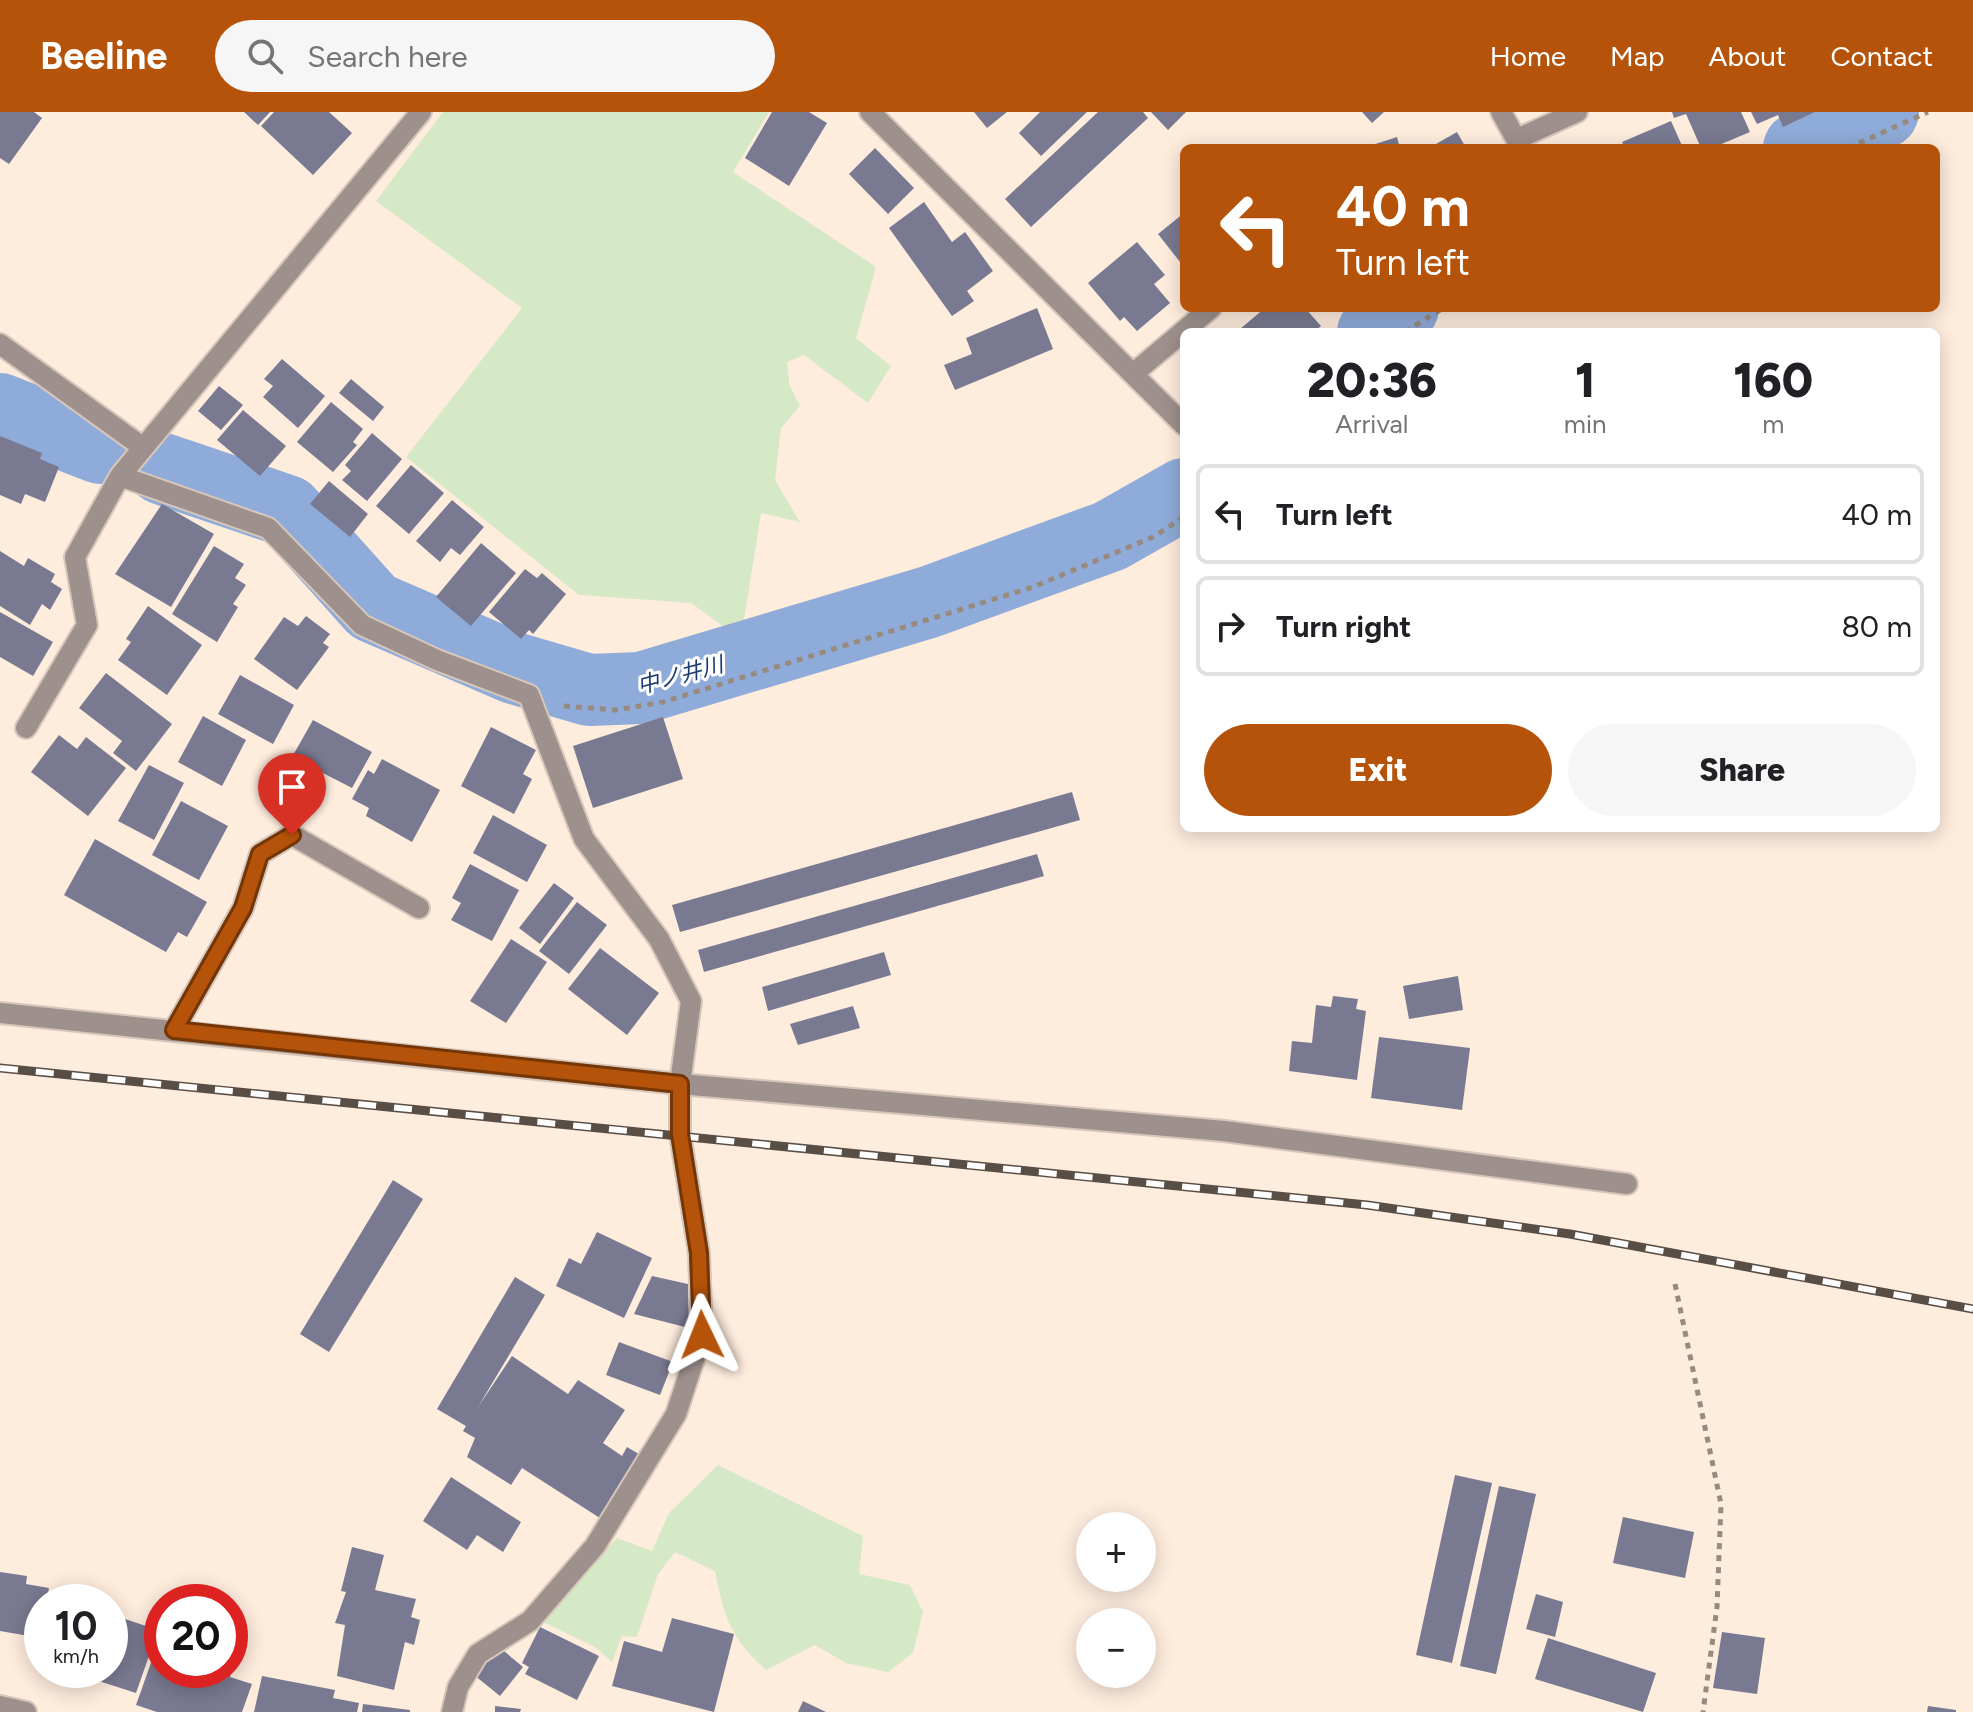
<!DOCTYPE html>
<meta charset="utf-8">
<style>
:root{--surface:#fff;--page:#f6f6f6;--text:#202124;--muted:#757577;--line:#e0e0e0;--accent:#b45309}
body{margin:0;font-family:Figtree,"Noto Sans JP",sans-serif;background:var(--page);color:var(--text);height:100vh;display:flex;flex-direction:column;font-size:30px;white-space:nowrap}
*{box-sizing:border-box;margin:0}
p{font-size:26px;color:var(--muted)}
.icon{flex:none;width:44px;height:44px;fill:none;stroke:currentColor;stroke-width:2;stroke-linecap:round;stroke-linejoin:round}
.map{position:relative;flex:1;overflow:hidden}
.drawer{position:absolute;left:1180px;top:216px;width:760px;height:504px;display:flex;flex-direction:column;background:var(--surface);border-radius:12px;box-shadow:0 4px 20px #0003}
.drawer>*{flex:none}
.top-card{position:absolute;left:1180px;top:32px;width:760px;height:168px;border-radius:12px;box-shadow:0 4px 20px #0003;background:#b45309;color:#fff;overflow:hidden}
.buttons{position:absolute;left:1076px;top:1400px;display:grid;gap:16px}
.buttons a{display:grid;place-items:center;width:80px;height:80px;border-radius:50%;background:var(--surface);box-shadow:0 4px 20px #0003;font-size:40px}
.speed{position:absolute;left:24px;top:1472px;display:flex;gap:16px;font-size:40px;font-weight:700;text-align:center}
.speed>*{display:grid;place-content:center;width:104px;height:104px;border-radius:50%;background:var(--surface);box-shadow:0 4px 20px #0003;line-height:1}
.speed small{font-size:20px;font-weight:400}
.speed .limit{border:12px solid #d22;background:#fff;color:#111}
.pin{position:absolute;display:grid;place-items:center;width:68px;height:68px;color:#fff;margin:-82px -34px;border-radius:50% 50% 50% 0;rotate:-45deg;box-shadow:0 0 8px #0007}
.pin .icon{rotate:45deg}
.me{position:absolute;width:88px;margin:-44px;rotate:358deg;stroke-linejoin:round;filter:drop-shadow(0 0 6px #0008)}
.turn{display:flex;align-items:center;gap:28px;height:168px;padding:0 24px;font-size:36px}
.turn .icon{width:104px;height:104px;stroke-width:2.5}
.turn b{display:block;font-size:56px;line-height:68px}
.eta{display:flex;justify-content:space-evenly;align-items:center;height:136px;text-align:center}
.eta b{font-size:48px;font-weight:800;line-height:56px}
.primary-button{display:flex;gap:16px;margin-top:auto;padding:16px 24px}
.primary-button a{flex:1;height:92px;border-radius:48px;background:var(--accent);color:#fff;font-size:32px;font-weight:800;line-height:92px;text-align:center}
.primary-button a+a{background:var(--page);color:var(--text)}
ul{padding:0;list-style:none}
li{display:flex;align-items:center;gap:24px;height:100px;margin:0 16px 12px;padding:0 8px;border:4px solid var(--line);border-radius:12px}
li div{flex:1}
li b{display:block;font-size:30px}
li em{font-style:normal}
header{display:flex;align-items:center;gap:48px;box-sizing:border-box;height:112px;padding:0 40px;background:var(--accent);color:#fff}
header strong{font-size:38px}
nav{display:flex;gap:44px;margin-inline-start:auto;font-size:28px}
.search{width:560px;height:72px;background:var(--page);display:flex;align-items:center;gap:20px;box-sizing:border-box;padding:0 28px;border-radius:44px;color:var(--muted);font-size:30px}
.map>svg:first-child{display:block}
</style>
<header>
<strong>Beeline</strong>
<div class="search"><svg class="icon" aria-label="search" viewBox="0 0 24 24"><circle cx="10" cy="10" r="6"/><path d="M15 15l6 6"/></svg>Search here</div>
<nav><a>Home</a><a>Map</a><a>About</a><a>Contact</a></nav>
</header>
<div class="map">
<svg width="1973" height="1600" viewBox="0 0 1973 1600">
<rect width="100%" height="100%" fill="#feecdd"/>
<path fill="#d6e9c7" d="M443 0H769L733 60 876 155 856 226 891 254 868 291 804 243 787 250 789 272 800 294 781 316 775 368 800 410 761 401 741 527 691 491 579 483 406 345 522 196 376 89Z
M718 1353 863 1424 859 1462 910 1473 923 1500 913 1541 888 1560 846 1551 815 1533 766 1558C731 1526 724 1506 715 1459L675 1440 658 1462 637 1525 622 1524 612 1550 595 1535 541 1509 617 1426 652 1439 669 1401Z"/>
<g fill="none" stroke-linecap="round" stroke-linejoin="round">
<path stroke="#8fabd9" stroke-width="72" d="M1799 36 1883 0
M1373 220 1403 196
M0 297 100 336
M163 357 287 399 373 495 514 556 589 578 641 576 929 490 1110 424 1184 382"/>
</g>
<path fill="#797a91" d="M0 0H34L42 6 9 52 0 46Z
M244 0H270L258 13Z
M274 0H329L352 21 313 63 261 14Z
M772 0H809L827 11 789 74 745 46Z
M974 0H1007L987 16Z
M1040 0H1087L1041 44 1019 21Z
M1098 0H1143L1148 6 1031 115 1005 87Z
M1151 0H1186L1168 18Z
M1362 0H1384L1372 11Z
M1672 0H1741L1750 20 1712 36H1701L1686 2 1674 6Z
M1751 0H1815L1783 15 1778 3 1757 12Z
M1671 9 1683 36H1625L1622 30Z
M1457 20 1466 36H1429Z
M1397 25 1400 36H1366V35Z
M875 36 914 76 888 102 849 62Z
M924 90 952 130 965 120 993 159 967 179 974 189 952 204 889 116Z
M1184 101V155L1158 122Z
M1137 130 1165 163 1154 172 1170 191 1137 219 1124 205 1120 209 1088 171Z
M1037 196 1053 237 955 278 944 253 972 242 966 226Z
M1265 196H1305L1321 214 1314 220H1242L1240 217Z
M282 247 325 284 298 316 263 285 273 274 264 267Z
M351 267 384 295 373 309 339 281Z
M219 274 243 293 221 318 198 299Z
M331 290 363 317 353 330 357 333 333 360 297 330Z
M243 298 286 334 260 364 217 328Z
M372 321 402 347 367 389 342 368 351 359 345 353Z
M0 324 42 341 40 347 59 355 45 390 25 382 21 392 0 383Z
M411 353 444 381 409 422 376 394Z
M329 369 368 402 350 425 310 392Z
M452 388 484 415 460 443 451 436 440 450 416 429Z
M162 392 214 422 171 495 115 462Z
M481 431 516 461 471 514 436 485Z
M214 434 244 452 235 466 246 473 233 492 238 495 217 530 172 502Z
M0 439 24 454 28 446 55 462 51 470 62 477 50 498 42 492 30 513 0 494Z
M525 457 537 466 542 461 566 482 533 522 529 518 521 527 489 500Z
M148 494 202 533 167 583 118 548 131 530 126 527Z
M0 500 53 530 33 564 0 545Z
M306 504 330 522 323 531 329 535 297 578 254 547 284 505 298 514Z
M106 561 172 612 136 659 113 641 122 629 79 596Z
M240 563 294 593 273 632 218 602Z
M203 604 246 628 222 674 178 650Z
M663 605 683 667 593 696 573 634Z
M313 608 372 640 352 676 292 645Z
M491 615 536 638 523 662 532 667 514 702 461 674Z
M59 623 77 637 86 625 126 656 88 704 31 660Z
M382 647 440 678 412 730 366 704 369 696 352 687 368 658 374 662Z
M149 653 184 671 154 728 118 709Z
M1072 680 1080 708 680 820 672 793Z
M181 689 228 714 199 768 152 743Z
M493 703 547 733 527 770 473 741Z
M95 727 207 790 187 825 178 820 166 840 64 783Z
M1037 742 1044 764 704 860 698 838Z
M470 752 519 778 492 829 451 808 461 791 452 786Z
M554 771 574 786 540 832 519 816Z
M577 790 607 813 569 862 539 839Z
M511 827 547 850 506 911 470 889Z
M600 836 659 881 627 923 568 877Z
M884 840 891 863 768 899 762 875Z
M1458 864 1463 898 1409 907 1403 874Z
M1333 884 1358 887 1356 897 1366 899 1357 968 1289 959 1292 929 1312 931 1316 893 1331 895Z
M853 894 860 916 798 933 790 912Z
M1379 925 1470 936 1462 998 1371 986Z
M393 1068 423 1087 329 1240 300 1222Z
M597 1120 652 1146 624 1206 556 1174 569 1146 581 1152Z
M652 1164 688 1172 689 1216 634 1202Z
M515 1165 545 1183 478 1295 512 1244 568 1282 578 1268 625 1298 603 1331 622 1344 627 1335 644 1345 603 1408 522 1356 511 1373 467 1345 475 1326 463 1319 466 1314 437 1297Z
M619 1230 673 1250 660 1283 606 1263Z
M1455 1363 1492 1371 1452 1551 1416 1543Z
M451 1365 521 1410 503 1440 477 1423 467 1438 423 1409Z
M1499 1374 1536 1382 1496 1562 1460 1554Z
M1623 1405 1694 1420 1685 1466 1613 1451Z
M352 1435 384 1443 375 1478 416 1487 411 1505 420 1508 414 1533 405 1530 394 1578 337 1564 345 1513 335 1511 346 1480 341 1479Z
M0 1460 27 1464 26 1472 49 1476 46 1490H42L41 1526 0 1519Z
M1536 1482 1563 1490 1555 1525 1526 1517Z
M110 1502 158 1518 136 1581 68 1559 110 1558Z
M672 1506 734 1522 714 1600 612 1574 624 1529 662 1540Z
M540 1515 599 1544 577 1588 525 1562 529 1555 522 1551Z
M162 1520V1558H230V1537L239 1540 230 1565 252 1572 242 1600H157L136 1593Z
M1722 1520 1765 1526 1757 1582 1713 1576Z
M1548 1526 1656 1561 1643 1600 1535 1567Z
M498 1534 523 1555 500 1584 474 1563Z
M262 1564 335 1578 333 1586 359 1591 357 1600H254Z
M803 1589 826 1600H798Z
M363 1592 410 1598V1600H362Z
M495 1594 521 1597 520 1600H495Z
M1928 1594 1956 1598V1600H1927Z"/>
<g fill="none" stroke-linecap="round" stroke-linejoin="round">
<defs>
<path id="minor" d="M870 0 1184 313
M1501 0 1521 36
M1517 27 1577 0
M0 232 141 334
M1134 261 1211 196
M120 364 268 416 362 513 437 548 529 583 584 727 659 827 691 889 680 972V1022L699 1141 702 1223 676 1302 595 1434 530 1509 478 1542 458 1575 452 1600
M26 616 87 513 75 445 120 364 421 0
M0 901 680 972 1224 1019 1627 1072
M174 918 243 796 260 742 292 723 419 796
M0 1594 26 1600"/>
</defs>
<use href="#minor" stroke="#d7c7ba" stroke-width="24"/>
<path stroke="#978a7f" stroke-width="5" stroke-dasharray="6 6" stroke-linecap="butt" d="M1848 36 1928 0
M1405 220 1443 196
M564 594 616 598 663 590 1033 475 1153 425 1184 405
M1675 1172 1721 1392 1717 1495 1703 1600"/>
<use href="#minor" stroke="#9d908d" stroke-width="20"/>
<defs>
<path id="rail" d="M0 956 1367 1093 1570 1122 1973 1197"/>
</defs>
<use href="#rail" stroke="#584e45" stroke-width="9"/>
<use href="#rail" stroke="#fdfdfd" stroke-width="6" stroke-dasharray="18" stroke-linecap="butt"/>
</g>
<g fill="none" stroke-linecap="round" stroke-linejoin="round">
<defs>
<path id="route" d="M292 723 260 742 243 796 174 918 680 972V1022L699 1141 702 1223"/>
</defs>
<use href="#route" stroke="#753606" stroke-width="20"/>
<use href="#route" stroke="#b45309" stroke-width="14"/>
</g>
<g text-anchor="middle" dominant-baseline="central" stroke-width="6" stroke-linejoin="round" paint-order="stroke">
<g font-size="22" font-style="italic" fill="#1a3a72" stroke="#fdfdfd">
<text transform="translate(680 563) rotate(-15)">中ノ井川</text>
</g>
</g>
</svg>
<div class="buttons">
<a>+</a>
<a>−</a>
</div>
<div class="speed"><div>10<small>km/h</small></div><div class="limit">20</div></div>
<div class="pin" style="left:292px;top:723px;background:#d93025"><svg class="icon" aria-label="arrive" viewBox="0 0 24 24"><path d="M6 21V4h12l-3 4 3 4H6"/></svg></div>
<svg class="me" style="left:702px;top:1223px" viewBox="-20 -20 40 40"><path d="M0-17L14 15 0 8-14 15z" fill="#b45309" stroke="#fff" stroke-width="4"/></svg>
<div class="top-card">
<div class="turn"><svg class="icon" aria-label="left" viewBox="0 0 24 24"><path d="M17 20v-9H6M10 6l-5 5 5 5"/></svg><div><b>40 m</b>Turn left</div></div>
</div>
<section class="drawer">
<div class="eta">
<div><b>20:36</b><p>Arrival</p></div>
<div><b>1</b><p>min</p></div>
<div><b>160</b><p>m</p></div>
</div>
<ul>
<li><svg class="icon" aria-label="left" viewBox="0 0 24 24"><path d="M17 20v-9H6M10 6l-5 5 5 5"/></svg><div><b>Turn left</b></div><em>40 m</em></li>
<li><svg class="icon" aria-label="right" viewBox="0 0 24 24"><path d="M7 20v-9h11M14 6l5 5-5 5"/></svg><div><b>Turn right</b></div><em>80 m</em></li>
</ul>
<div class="primary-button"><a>Exit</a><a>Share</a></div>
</section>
</div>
